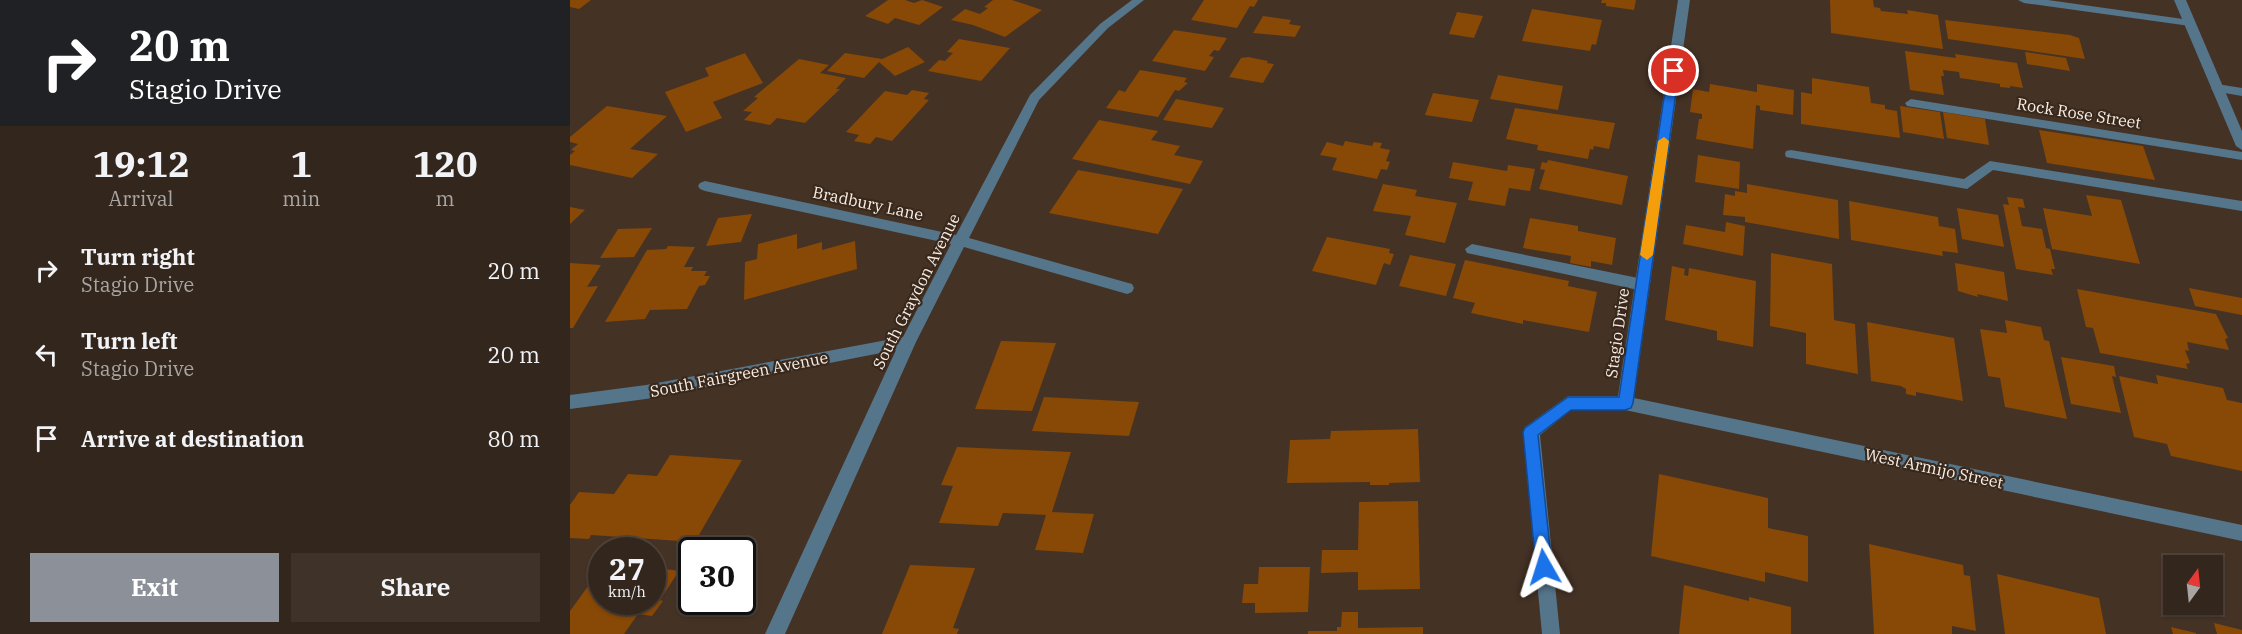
<!DOCTYPE html>
<style>
:root{--surface:#33261c;--page:#3e3229;--text:#f1f3f6;--muted:#a9a5a3;--line:#4e433b;--accent:#8c9099}
body{margin:0;font-family:"IBM Plex Serif",serif;background:var(--page);color:var(--text);height:100vh;display:flex;flex-direction:column;font-size:22px;white-space:nowrap}
*{box-sizing:border-box;margin:0}
p{font-size:20px;color:var(--muted)}
.icon{flex:none;width:33px;height:33px;fill:none;stroke:currentColor;stroke-width:2;stroke-linecap:round;stroke-linejoin:round}
.map{position:relative;flex:1;overflow:hidden}
.drawer{display:flex;flex-direction:column;background:var(--surface);width:570px}
.drawer>*{flex:none}
.guide{background:#202124;color:#fff;overflow:hidden}
.needle{width:39px;rotate:15deg}
.fabs{position:absolute;left:1593px;top:555px;display:grid;gap:12px}
.fabs a{display:grid;place-items:center;width:60px;height:60px;border-radius:0px;background:var(--surface);box-shadow:0 2px 4px #0004,0 0 0 2px var(--line);font-size:30px}
.speed{position:absolute;left:18px;top:537px;display:flex;gap:12px;font-size:30px;font-weight:700;text-align:center}
.speed>*{display:grid;place-content:center;width:78px;height:78px;border-radius:50%;background:var(--surface);box-shadow:0 2px 4px #0004,0 0 0 2px var(--line);line-height:1}
.speed small{font-size:15px;font-weight:400}
.speed .limit{border:3px solid #111;border-radius:9px;background:#fff;color:#111}
.pin{position:absolute;display:grid;place-items:center;width:51px;height:51px;color:#fff;margin:-26px;border:3px solid #fff;border-radius:50%;box-shadow:0 2px 6px #0007}
.me{position:absolute;width:66px;margin:-33px;rotate:354deg;stroke-linejoin:round;filter:drop-shadow(0 0 4px #0008)}
.turn{display:flex;align-items:center;gap:21px;height:126px;padding:0 30px;font-size:27px}
.turn .icon{width:78px;height:78px;stroke-width:2.5}
.turn b{display:block;font-size:42px;line-height:51px}
.eta{display:flex;justify-content:space-evenly;align-items:center;height:102px;text-align:center}
.eta b{font-size:36px;font-weight:700;line-height:42px}
.primary-button{display:flex;gap:12px;margin-top:auto;padding:12px 30px}
.primary-button a{flex:1;height:69px;border-radius:0px;background:var(--accent);color:#fff;font-size:24px;font-weight:700;line-height:69px;text-align:center}
.primary-button a+a{background:var(--page);color:var(--text)}
ul{padding:0;list-style:none}
li{display:flex;align-items:center;gap:18px;height:84px;padding:0 30px}
li div{flex:1}
li b{display:block;font-size:22px}
li em{font-style:normal}
main{display:flex;flex:1;min-height:0}
.map>svg:first-child{display:block}
</style>
<main>
<section class="drawer">
<div class="guide">
<div class="turn"><svg class="icon" aria-label="right" viewBox="0 0 24 24"><path d="M7 20v-9h11M14 6l5 5-5 5"/></svg><div><b>20 m</b>Stagio Drive</div></div>
</div>
<div class="eta">
<div><b>19:12</b><p>Arrival</p></div>
<div><b>1</b><p>min</p></div>
<div><b>120</b><p>m</p></div>
</div>
<ul>
<li><svg class="icon" aria-label="right" viewBox="0 0 24 24"><path d="M7 20v-9h11M14 6l5 5-5 5"/></svg><div><b>Turn right</b><p>Stagio Drive</p></div><em>20 m</em></li>
<li><svg class="icon" aria-label="left" viewBox="0 0 24 24"><path d="M17 20v-9H6M10 6l-5 5 5 5"/></svg><div><b>Turn left</b><p>Stagio Drive</p></div><em>20 m</em></li>
<li><svg class="icon" aria-label="arrive" viewBox="0 0 24 24"><path d="M6 21V4h12l-3 4 3 4H6"/></svg><div><b>Arrive at destination</b></div><em>80 m</em></li>
</ul>
<div class="primary-button"><a>Exit</a><a>Share</a></div>
</section>
<div class="map">
<svg width="1672" height="634" viewBox="0 0 1672 634">
<rect width="100%" height="100%" fill="#443225"/>
<path fill="#884806" d="M0 0H21L9 9 0 7Z
M318 0H335L344 3 352 0 373 7 349 25 325 18 318 24 295 16Z
M423 0H442L472 10 435 37 403 25 381 20 395 9 410 14 418 8 414 7Z
M634 0H688L684 7 680 6 667 28 621 20Z
M1032 0H1066L1064 10 1036 6V3H1031Z
M1260 0H1303L1304 7 1310 8 1311 11 1338 14 1337 10 1368 15 1373 49 1261 33Z
M962 9 1032 20 1026 45 1022 44 1020 51 952 41Z
M887 12 913 16 904 38 879 34Z
M693 16 721 20 719 24 731 26 725 37 683 33Z
M1375 20 1500 35 1509 38 1515 59 1378 39Z
M604 30 657 38 649 51 644 50 639 56 644 57 635 71 582 61Z
M389 39 440 48 411 81 358 71 369 60 375 61 383 53 377 52Z
M338 47 355 62 325 76 309 62 294 78 257 71 275 53 312 59Z
M1335 51 1386 58 1385 54 1447 63 1453 88 1440 86V88L1430 87V84L1390 78 1389 72 1373 70 1374 76H1371L1374 95 1340 90Z
M1455 52 1496 58 1500 71 1457 64Z
M175 53 193 83 143 102 152 118 116 132 95 92 139 76 135 68Z
M678 57 698 61 697 63 704 64 693 83 659 77 671 58Z
M229 59 259 65 250 73 276 78 266 89H270L235 123 207 118 200 125 174 120 182 112 173 111 188 98 184 97Z
M570 70 617 78 614 82 618 83 609 91 605 90 588 117 536 108 549 90 555 92Z
M928 75 993 86 988 110 920 99Z
M1242 78 1299 87 1301 103 1315 105V109L1327 111 1330 138 1231 124V92L1242 94Z
M1140 84 1187 92V84L1224 90 1223 115 1190 110V106L1186 105 1183 149 1126 139 1129 119H1132V114L1120 112 1123 89 1139 92Z
M342 90 359 93 354 99 359 100 322 141 306 137 300 144 284 141 289 135 276 132 315 91 337 95Z
M863 93 909 100 902 122 855 115Z
M606 99 654 108 642 128 593 120Z
M37 106 97 116 60 149 88 154 62 178 0 165V155L5 151 1 150 8 144 0 142V137Z
M1330 106 1370 112 1374 139 1333 132Z
M945 108 1045 123 1039 149 1024 146 1023 150 1020 149 1018 159 967 150 968 145 936 139Z
M1373 112 1415 119 1419 145 1377 138Z
M529 120 588 131 581 140 610 146 604 155 633 161 620 184 502 159Z
M1469 130 1573 146 1585 180 1477 163Z
M775 141 802 146 804 142 812 143 810 148 820 150 816 161 820 162 817 170 811 169 807 179 762 170 767 158 750 155 757 142 773 146Z
M1128 155 1170 162 1169 189 1125 182Z
M978 160 1058 176 1052 205 969 189 975 170 970 169 972 162 977 163Z
M883 162 937 171 938 165 965 169 960 191 939 188 935 206 898 200 903 182 879 178Z
M508 170 613 189 588 234 479 213Z
M813 184 847 190 845 196 887 203 875 243 835 235 841 216 803 211Z
M1177 184 1268 200 1269 239 1175 222V217L1153 215 1155 194 1165 196V191L1177 193Z
M1516 195 1551 200 1570 264 1482 249 1473 208 1522 216Z
M1437 197 1453 199 1455 208 1448 207 1452 226 1472 229 1476 248 1480 249 1485 269H1481L1483 275 1446 269 1433 204 1439 205Z
M1279 201 1368 217 1369 226 1385 229 1388 253 1372 251 1373 256 1281 240Z
M0 207 15 210 0 224Z
M1387 208 1428 215 1434 247 1392 239Z
M182 214 171 242 136 246 148 218Z
M960 218 1008 226V231L1046 238 1042 265 1021 261V267L1000 263 1001 256 953 248Z
M1156 222 1175 226 1173 256 1113 244 1116 225 1155 232Z
M82 228 64 257 30 258 48 229Z
M227 234V249L252 242V250L285 241 287 269 174 300 175 262 187 259 188 244Z
M757 237 820 249 819 253 824 254 820 265 814 263 806 285 742 271Z
M98 246 125 247 114 267H123L121 271H137L134 276H140L135 285 129 286 117 309 80 310 75 319 35 322 77 250 96 249Z
M1201 253 1262 264 1264 320 1285 324 1288 374 1236 364V333L1200 326Z
M840 255 886 264 876 296 829 286Z
M895 260 999 281 998 286 1027 292 1019 332 953 320V324L901 313 905 303 883 298Z
M0 263 31 265 17 287 28 286 3 328H0Z
M1385 263 1434 272 1438 301 1407 294 1408 297 1388 291Z
M1102 266 1115 269 1114 275 1118 276 1119 268 1186 281 1183 347 1147 340V331L1095 320Z
M1619 288 1672 298V315L1625 306Z
M1507 289 1646 314 1658 338 1655 339 1659 350 1617 342 1619 351 1615 350 1620 363 1616 364 1618 369 1530 353 1523 328 1516 327Z
M1435 320 1471 327 1474 340 1479 341 1497 419 1435 407 1430 378 1418 376 1410 329 1437 333Z
M1297 322 1384 338 1393 401 1346 392V396L1336 394V389L1331 386 1301 381Z
M431 341 486 343 462 411 405 409Z
M1491 357 1544 366 1546 377 1542 376 1551 413 1501 404Z
M1586 375 1653 388 1657 400 1672 403V471L1601 456 1597 444 1564 437 1549 376 1588 384Z
M474 397 569 402 559 436 462 431Z
M848 429 850 482 819 483V485H800V482L717 483 720 440 760 439 761 431Z
M387 447 501 452 482 512 524 514 513 553 465 550 476 515 433 513 428 526 369 523 383 486 371 485Z
M100 455 172 460 125 542 21 535 19 539 0 538V505L9 492 44 494 58 474 87 476Z
M1089 474 1198 498V528L1238 536V582L1195 572V582L1081 556Z
M848 501 850 589 788 590V572L751 573 752 550H788L789 502Z
M1299 544 1393 565 1394 575 1400 576 1406 631 1382 626V634H1304Z
M340 565 405 568 383 628 389 629 387 634H312Z
M32 567V602H82V567L109 571 90 600 93 601 82 616 68 614 54 634H0V611Z
M689 567H740L738 612 685 613V603H672L674 584H688Z
M1427 574 1529 598 1536 634H1435Z
M1114 585 1179 601V597L1221 607V634H1109Z
M772 612H788V628L853 627V634H738V631H767V627H771Z
M1644 623 1672 630V634H1647Z
M1601 627 1626 633V634H1603Z"/>
<g fill="none" stroke-linecap="round" stroke-linejoin="round">
<path fill="#55758b" fill-rule="evenodd" d="M1448 0H1478L1620 20 1626 23 1620 26 1454 3Z
M1221 150 1394 179 1420 161 1672 201V211L1423 170 1397 189 1216 157 1215 154 1216 151Z
M902 244 1073 279 1078 281 1080 285 1078 289 1073 291 897 253 895 249Z"/>
<path fill="#55758b" fill-rule="evenodd" d="M562 0H574L538 28 469 100 399 238 562 284 564 288 562 292 557 294 394 247 346 342 215 634H195L326 350 76 399 0 409V395L76 385 333 337 381 244 135 191 130 189 128 186 130 183 135 181 386 235 460 95 530 24Z
M1108 0H1120L1064 398 1672 525V541L1055 410H1001L970 435 990 634H972L953 432 955 427 998 396H1048Z
M1647 84 1672 88V96L1643 91 1641 88Z
M1341 99 1672 152V160L1337 106 1335 103Z"/>
<path fill="#55758b" fill-rule="evenodd" d="M1604 0H1616L1672 131V150L1666 146Z"/>
</g>
<path fill="#1a73e8" stroke="#114b97" stroke-width="1.5" d="M1104 68 1109 71 1063 403 1061 408 1055 410H1001L968 435 982 567 980 572 974 575 968 572 966 567 953 432 955 428 998 397H1049L1098 71Z"/>
<path fill="#f59e0b" d="M1094 137 1099 141 1083 255 1077 260 1070 255 1088 141Z"/>
<g text-anchor="middle" dominant-baseline="central" stroke-width="4.5" stroke-linejoin="round" paint-order="stroke">
<g font-size="16" fill="#f9eee5" stroke="#39281c">
<text transform="translate(1509 113) rotate(9)">Rock Rose Street</text>
<text transform="translate(298 203) rotate(12)">Bradbury Lane</text>
<text transform="translate(346 291) rotate(-63)">South Graydon Avenue</text>
<text transform="translate(1047 333) rotate(-82)">Stagio Drive</text>
<text transform="translate(169 374) rotate(-11)">South Fairgreen Avenue</text>
<text transform="translate(1364 468) rotate(12)">West Armijo Street</text>
</g>
</g>
</svg>
<div class="fabs">
<a><svg class="needle" viewBox="-14 -14 28 28"><path d="M0-13l5 13h-10z" fill="#e53935"/><path d="M0 13l5-13h-10z" fill="#a9a5a3"/></svg></a>
</div>
<div class="speed"><div>27<small>km/h</small></div><div class="limit">30</div></div>
<div class="pin" style="left:1104px;top:71px;background:#d93025"><svg class="icon" aria-label="arrive" viewBox="0 0 24 24"><path d="M6 21V4h12l-3 4 3 4H6"/></svg></div>
<svg class="me" style="left:974px;top:567px" viewBox="-20 -20 40 40"><path d="M0-17L14 15 0 8-14 15z" fill="#1a73e8" stroke="#fff" stroke-width="4"/></svg>
</div>
</main>
